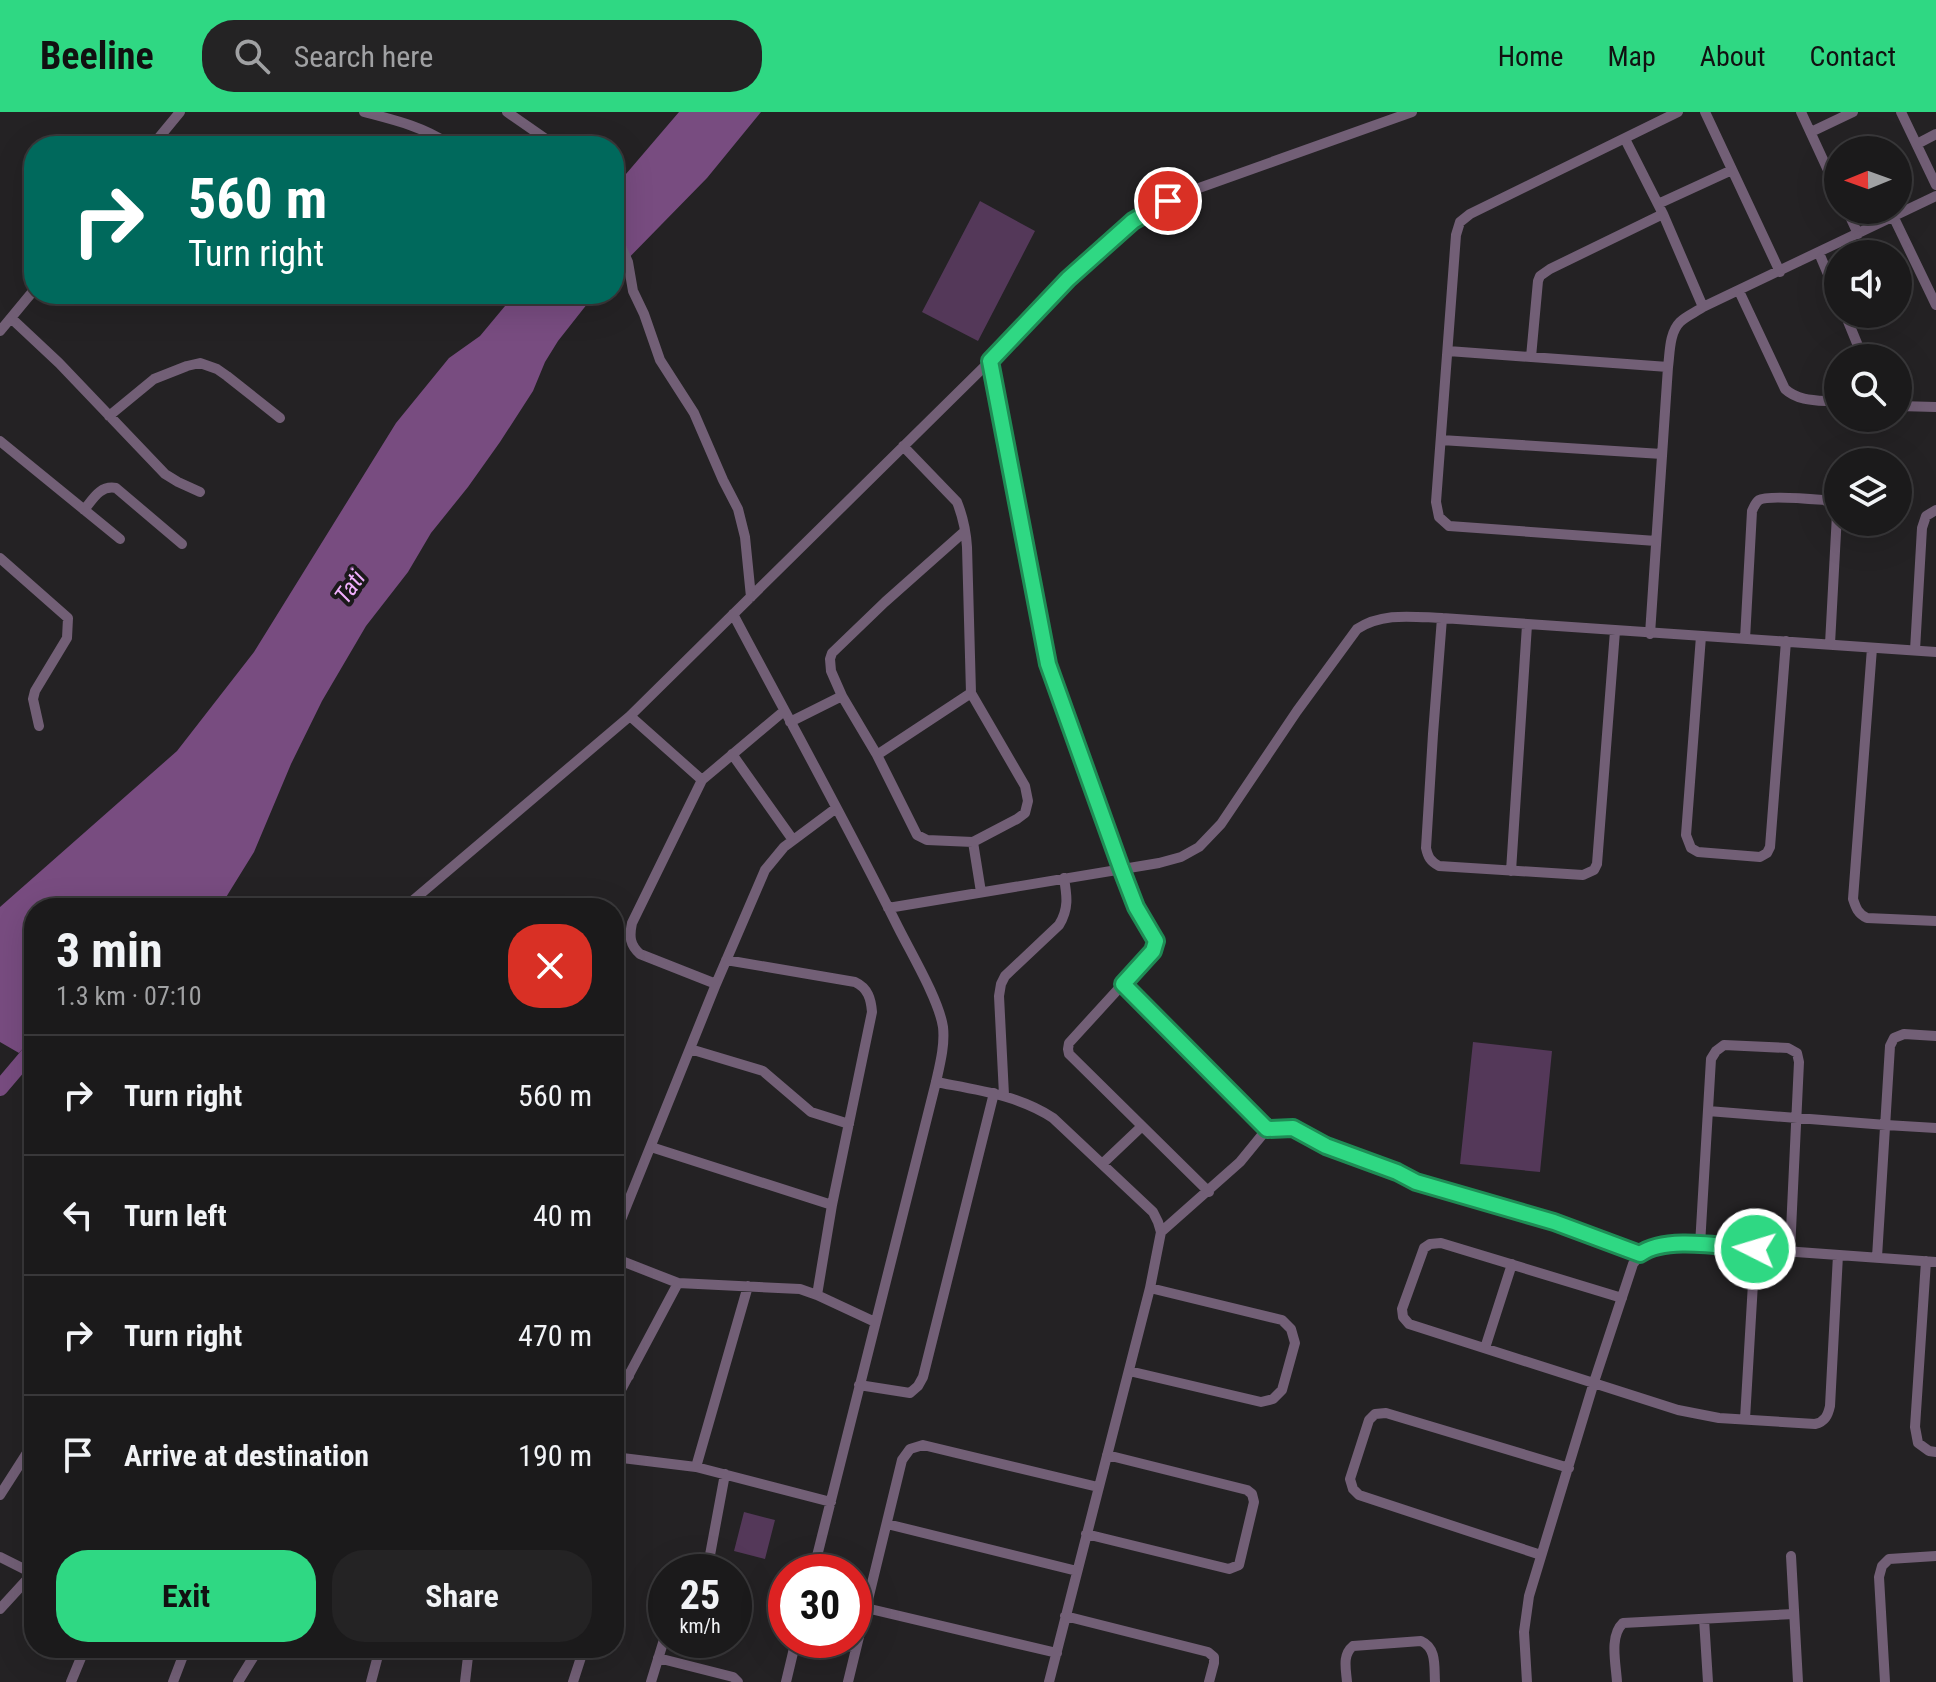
<!DOCTYPE html>
<meta charset="utf-8">
<style>
:root{--surface:#1b1a1b;--page:#242324;--text:#f1f3f6;--muted:#a0a1a3;--line:#39383a;--accent:#2fd883}
body{margin:0;font-family:"Roboto Condensed",sans-serif;background:var(--page);color:var(--text);height:100vh;display:flex;flex-direction:column;font-size:30px;white-space:nowrap}
*{box-sizing:border-box;margin:0}
p{font-size:26px;color:var(--muted)}
.icon{flex:none;width:44px;height:44px;fill:none;stroke:currentColor;stroke-width:2;stroke-linecap:round;stroke-linejoin:round}
.map{position:relative;flex:1;overflow:hidden}
.side{position:absolute;left:24px;top:786px;width:600px;height:760px;display:flex;flex-direction:column;background:var(--surface);border-radius:32px;box-shadow:0 8px 32px #0002,0 0 0 2px var(--line)}
.side>*{flex:none}
.guide{position:absolute;left:24px;top:24px;width:600px;height:168px;border-radius:32px;box-shadow:0 8px 32px #0002,0 0 0 2px var(--line);background:#00695c;color:#fff;overflow:hidden}
.needle{width:52px;rotate:269deg}
.buttons{position:absolute;left:1824px;top:24px;display:grid;gap:16px}
.buttons a{display:grid;place-items:center;width:88px;height:88px;border-radius:50%;background:var(--surface);box-shadow:0 8px 32px #0002,0 0 0 2px var(--line);font-size:40px}
.speed{position:absolute;left:648px;top:1442px;display:flex;gap:16px;font-size:40px;font-weight:700;text-align:center}
.speed>*{display:grid;place-content:center;width:104px;height:104px;border-radius:50%;background:var(--surface);box-shadow:0 8px 32px #0002,0 0 0 2px var(--line);line-height:1}
.speed small{font-size:20px;font-weight:400}
.speed .limit{border:12px solid #d22;background:#fff;color:#111}
.pin{position:absolute;display:grid;place-items:center;width:68px;height:68px;color:#fff;margin:-34px;border:4px solid #fff;border-radius:50%;box-shadow:0 2px 8px #0007}
.me{position:absolute;width:88px;margin:-44px;rotate:275deg;stroke-linejoin:round;filter:drop-shadow(0 0 6px #0008)}
.turn{display:flex;align-items:center;gap:28px;height:168px;padding:0 32px;font-size:36px}
.turn .icon{width:104px;height:104px;stroke-width:2.5}
.turn b{display:block;font-size:56px;line-height:68px}
.round{display:grid;place-items:center;flex:none;width:84px;height:84px;border-radius:32px;background:var(--page)}
.summary{display:flex;align-items:center;justify-content:space-between;height:136px;padding:0 32px}
h1{font-size:48px;font-weight:700;line-height:60px}
.primary-button{display:flex;gap:16px;margin-top:auto;padding:16px 32px}
.primary-button a{flex:1;height:92px;border-radius:32px;background:var(--accent);color:#111;font-size:32px;font-weight:700;line-height:92px;text-align:center}
.primary-button a+a{background:var(--page);color:var(--text)}
ul{padding:0;list-style:none}
li{display:flex;align-items:center;gap:24px;height:120px;padding:0 32px;border-top:2px solid var(--line)}
li div{flex:1}
li b{display:block;font-size:30px}
li em{font-style:normal}
header{display:flex;align-items:center;gap:48px;box-sizing:border-box;height:112px;padding:0 40px;background:var(--accent);color:#111}
header strong{font-size:38px}
nav{display:flex;gap:44px;margin-inline-start:auto;font-size:28px}
.search{width:560px;height:72px;background:var(--page);display:flex;align-items:center;gap:20px;box-sizing:border-box;padding:0 28px;border-radius:32px;color:var(--muted);font-size:30px}
.map>svg:first-child{display:block}
</style>
<header>
<strong>Beeline</strong>
<div class="search"><svg class="icon" aria-label="search" viewBox="0 0 24 24"><circle cx="10" cy="10" r="6"/><path d="M15 15l6 6"/></svg>Search here</div>
<nav><a>Home</a><a>Map</a><a>About</a><a>Contact</a></nav>
</header>
<div class="map">
<svg width="1936" height="1570" viewBox="0 0 1936 1570">
<rect width="100%" height="100%" fill="#242224"/>
<path fill="#543859" d="M980 89 1035 119 978 229 922 200Z
M1473 930 1552 939 1540 1060 1460 1052Z
M744 1400 775 1408 765 1447 734 1439Z"/>
<path fill="#784c80" d="M679 0H761L707 66 614 161V76Z
M515 182H595L558 229 545 250 533 279 500 330 468 375 431 421 408 460 366 514 322 589 291 652 254 740 220 795 34 796V924L19 941 0 930V795L177 639 254 540 396 311 449 246 480 224Z"/>
<g fill="none" stroke-linecap="round" stroke-linejoin="round">
<path stroke="#784c80" stroke-width="16" d="M0 976 34 936"/>
<path stroke="#725f76" stroke-width="10" d="M364 0C394 8 421 14 447 31
M507 0 556 34
M1705 0 1780 160
M1801 0 1838 80
M1901 0 1936 73
M1811 20 1853 0
M1625 27 1663 102 1703 195
M1917 32 1936 22
M152 34 180 0
M1658 92 1732 58
M1847 98 1858 122
M1894 106 1936 193
M614 119 628 150 633 179 644 202 660 248 694 301 723 368 738 397 745 425 751 485
M1819 141 1838 186
M1739 179 1785 277C1799 290 1819 288 1838 290
M1845 202 1863 246
M11 206 59 251 165 362 178 370 200 380
M0 219 34 178
M1448 239 1668 255
M1531 245 1538 169 1540 164 1550 157 1663 102
M990 249 1048 552 1121 756 1136 795 1156 829 1153 839 1069 931 1068 937 1069 942 1209 1080
M1898 294 1936 295
M109 304 154 267 187 254 200 251 217 257 227 264 280 306
M1441 328 1662 342
M0 329 120 427
M903 334 957 390C963 405 966 419 967 435L971 581 1025 674 1028 689 1025 701 1017 707 973 730 927 728 917 723 877 643 842 584 831 559 830 547 832 541 885 490 965 419
M84 398C93 387 100 373 116 376L182 432
M1656 429 1449 414 1439 405 1436 390 1456 123 1460 110 1470 102 1678 0
M0 446 68 506 67 526 35 579 33 587 39 614
M733 502C788 606 846 710 898 815 911 841 939 888 943 915 945 933 940 952 936 970L813 1460
M1442 506 1433 622 1426 736C1428 745 1430 749 1439 754L1583 763 1594 758 1597 752 1615 519
M1650 522 1668 255C1670 241 1669 221 1680 210 1686 204 1696 200 1703 195L1936 84
M1701 524 1686 723 1691 736 1698 740 1760 745 1767 741 1770 735 1786 529
M1745 527 1752 399C1754 395 1755 391 1759 388 1767 383 1812 387 1824 388L1829 390 1837 402 1830 532
M1872 536 1853 787C1856 796 1858 802 1867 806L1936 809
M1915 538 1922 416 1926 404 1936 398
M630 604 702 668
M790 610 842 584
M732 642 793 728
M877 643 971 581
M973 730 981 780
M1511 759 1527 513
M404 796 630 604 990 249 1068 167 1133 109 1152 97 1185 81 1412 0
M888 796 1159 751 1181 745 1199 735 1221 712 1297 599 1357 517C1383 500 1413 505 1442 506L1936 540
M726 848 855 870C868 876 871 887 872 900L832 1093 817 1183
M716 872 640 842C630 833 629 825 632 811L702 668 784 599
M1123 872 1267 1017
M690 937 763 959 811 1000 849 1012
M936 970C977 978 1018 983 1053 1006L1153 1100 1158 1110 1161 1120 1150 1176 1049 1570
M1004 983 999 884 1001 872 1005 864 1059 813C1069 797 1067 784 1064 766
M1708 999 1886 1013 1936 1016
M651 1035 832 1093
M1102 1052 1142 1014
M1161 1120 1240 1050 1267 1017 1293 1016 1299 1018 1326 1034 1397 1060 1416 1070 1554 1110 1640 1142
M614 1125 716 872 765 758 784 735 835 697
M1700 1133 1711 947 1716 939 1724 933 1788 936 1797 941 1799 950 1790 1139
M1877 1145 1890 934 1894 926 1904 922 1936 924
M614 1146 678 1171 800 1177 817 1183 875 1210
M1926 1149 1915 1315 1918 1331 1929 1339 1936 1340
M1622 1186 1441 1131 1430 1132 1424 1136 1402 1197 1403 1205 1409 1212 1678 1298 1719 1306 1815 1312C1825 1310 1828 1303 1830 1294L1838 1143
M1485 1236 1512 1152
M614 1259 629 1264
M1129 1259 1261 1290 1273 1287 1282 1278 1295 1231 1291 1217 1282 1208 1150 1176
M859 1273 910 1281 918 1274 923 1265 994 981
M614 1291 678 1171
M1745 1307 1755 1137
M614 1345 696 1355 831 1390
M696 1355 748 1174
M0 1383 34 1330
M887 1412 1077 1459
M1086 1422 1229 1457 1239 1453 1254 1390 1252 1382 1247 1378 1107 1343
M1541 1443 1359 1383 1353 1377 1350 1367 1369 1308 1375 1302 1386 1301 1569 1356
M1791 1444 1798 1570
M0 1445 34 1462
M702 1460 710 1443 725 1362
M866 1496 1057 1541
M0 1497 33 1461
M1065 1504 1208 1540 1214 1545V1551L1209 1570
M1704 1507 1708 1570
M826 1528 856 1536
M658 1546 733 1565 738 1570
M71 1570 85 1536
M173 1570 186 1536
M238 1570 259 1536
M371 1570 380 1536
M465 1570 469 1536
M573 1570 584 1536
M651 1570 666 1521
M786 1570 796 1528
M848 1570 902 1348 910 1337 923 1333 1098 1375
M1347 1570C1346 1557 1342 1543 1353 1534L1421 1529C1437 1536 1434 1555 1435 1570
M1527 1570 1524 1520 1529 1484 1594 1270 1633 1152C1650 1127 1673 1133 1700 1133L1936 1150
M1617 1570C1616 1552 1609 1524 1623 1511L1794 1502
M1885 1570 1879 1465 1882 1454 1889 1447 1936 1444"/>
</g>
<g fill="none" stroke-linecap="round" stroke-linejoin="round">
<defs>
<path id="route" d="M1168 89 1133 109 1068 167 990 249 1048 552 1121 756 1136 795 1156 829 1153 839 1123 872 1267 1017 1293 1016 1326 1034 1397 1060 1416 1070 1554 1110 1640 1142C1666 1123 1724 1135 1755 1137"/>
</defs>
<use href="#route" stroke="#1f8c55" stroke-width="20"/>
<use href="#route" stroke="#2fd883" stroke-width="14"/>
</g>
<g text-anchor="middle" dominant-baseline="central" stroke-width="8" stroke-linejoin="round" paint-order="stroke">
<g font-size="24" font-style="italic" fill="#f0affd" stroke="#1b191b">
<text transform="translate(350 475) rotate(-55)">Tati</text>
</g>
</g>
</svg>
<div class="buttons">
<a><svg class="needle" viewBox="-14 -14 28 28"><path d="M0-13l5 13h-10z" fill="#e53935"/><path d="M0 13l5-13h-10z" fill="#a0a1a3"/></svg></a>
<a><svg class="icon" aria-label="sound" viewBox="0 0 24 24"><path d="M4 9h4l5-4v14l-5-4H4zM17 9q2 3 0 6"/></svg></a>
<a><svg class="icon" aria-label="search" viewBox="0 0 24 24"><circle cx="10" cy="10" r="6"/><path d="M15 15l6 6"/></svg></a>
<a><svg class="icon" aria-label="layers" viewBox="0 0 24 24"><path d="M12 4l9 5-9 5-9-5zM3 14l9 5 9-5"/></svg></a>
</div>
<div class="speed"><div>25<small>km/h</small></div><div class="limit">30</div></div>
<div class="pin" style="left:1168px;top:89px;background:#d93025"><svg class="icon" aria-label="arrive" viewBox="0 0 24 24"><path d="M6 21V4h12l-3 4 3 4H6"/></svg></div>
<svg class="me" style="left:1755px;top:1137px" viewBox="-20 -20 40 40"><circle r="17" fill="#2fd883" stroke="#fff" stroke-width="3"/><path d="M0-11L8 9 0 5-8 9z" fill="#fff"/></svg>
<div class="guide">
<div class="turn"><svg class="icon" aria-label="right" viewBox="0 0 24 24"><path d="M7 20v-9h11M14 6l5 5-5 5"/></svg><div><b>560 m</b>Turn right</div></div>
</div>
<section class="side">
<div class="summary"><div><h1>3 min</h1><p>1.3 km · 07:10</p></div><a class="round" style="background:#d93025;color:#fff"><svg class="icon" aria-label="close" viewBox="0 0 24 24"><path d="M6 6l12 12M18 6L6 18"/></svg></a></div>
<ul>
<li><svg class="icon" aria-label="right" viewBox="0 0 24 24"><path d="M7 20v-9h11M14 6l5 5-5 5"/></svg><div><b>Turn right</b></div><em>560 m</em></li>
<li><svg class="icon" aria-label="left" viewBox="0 0 24 24"><path d="M17 20v-9H6M10 6l-5 5 5 5"/></svg><div><b>Turn left</b></div><em>40 m</em></li>
<li><svg class="icon" aria-label="right" viewBox="0 0 24 24"><path d="M7 20v-9h11M14 6l5 5-5 5"/></svg><div><b>Turn right</b></div><em>470 m</em></li>
<li><svg class="icon" aria-label="arrive" viewBox="0 0 24 24"><path d="M6 21V4h12l-3 4 3 4H6"/></svg><div><b>Arrive at destination</b></div><em>190 m</em></li>
</ul>
<div class="primary-button"><a>Exit</a><a>Share</a></div>
</section>
</div>
